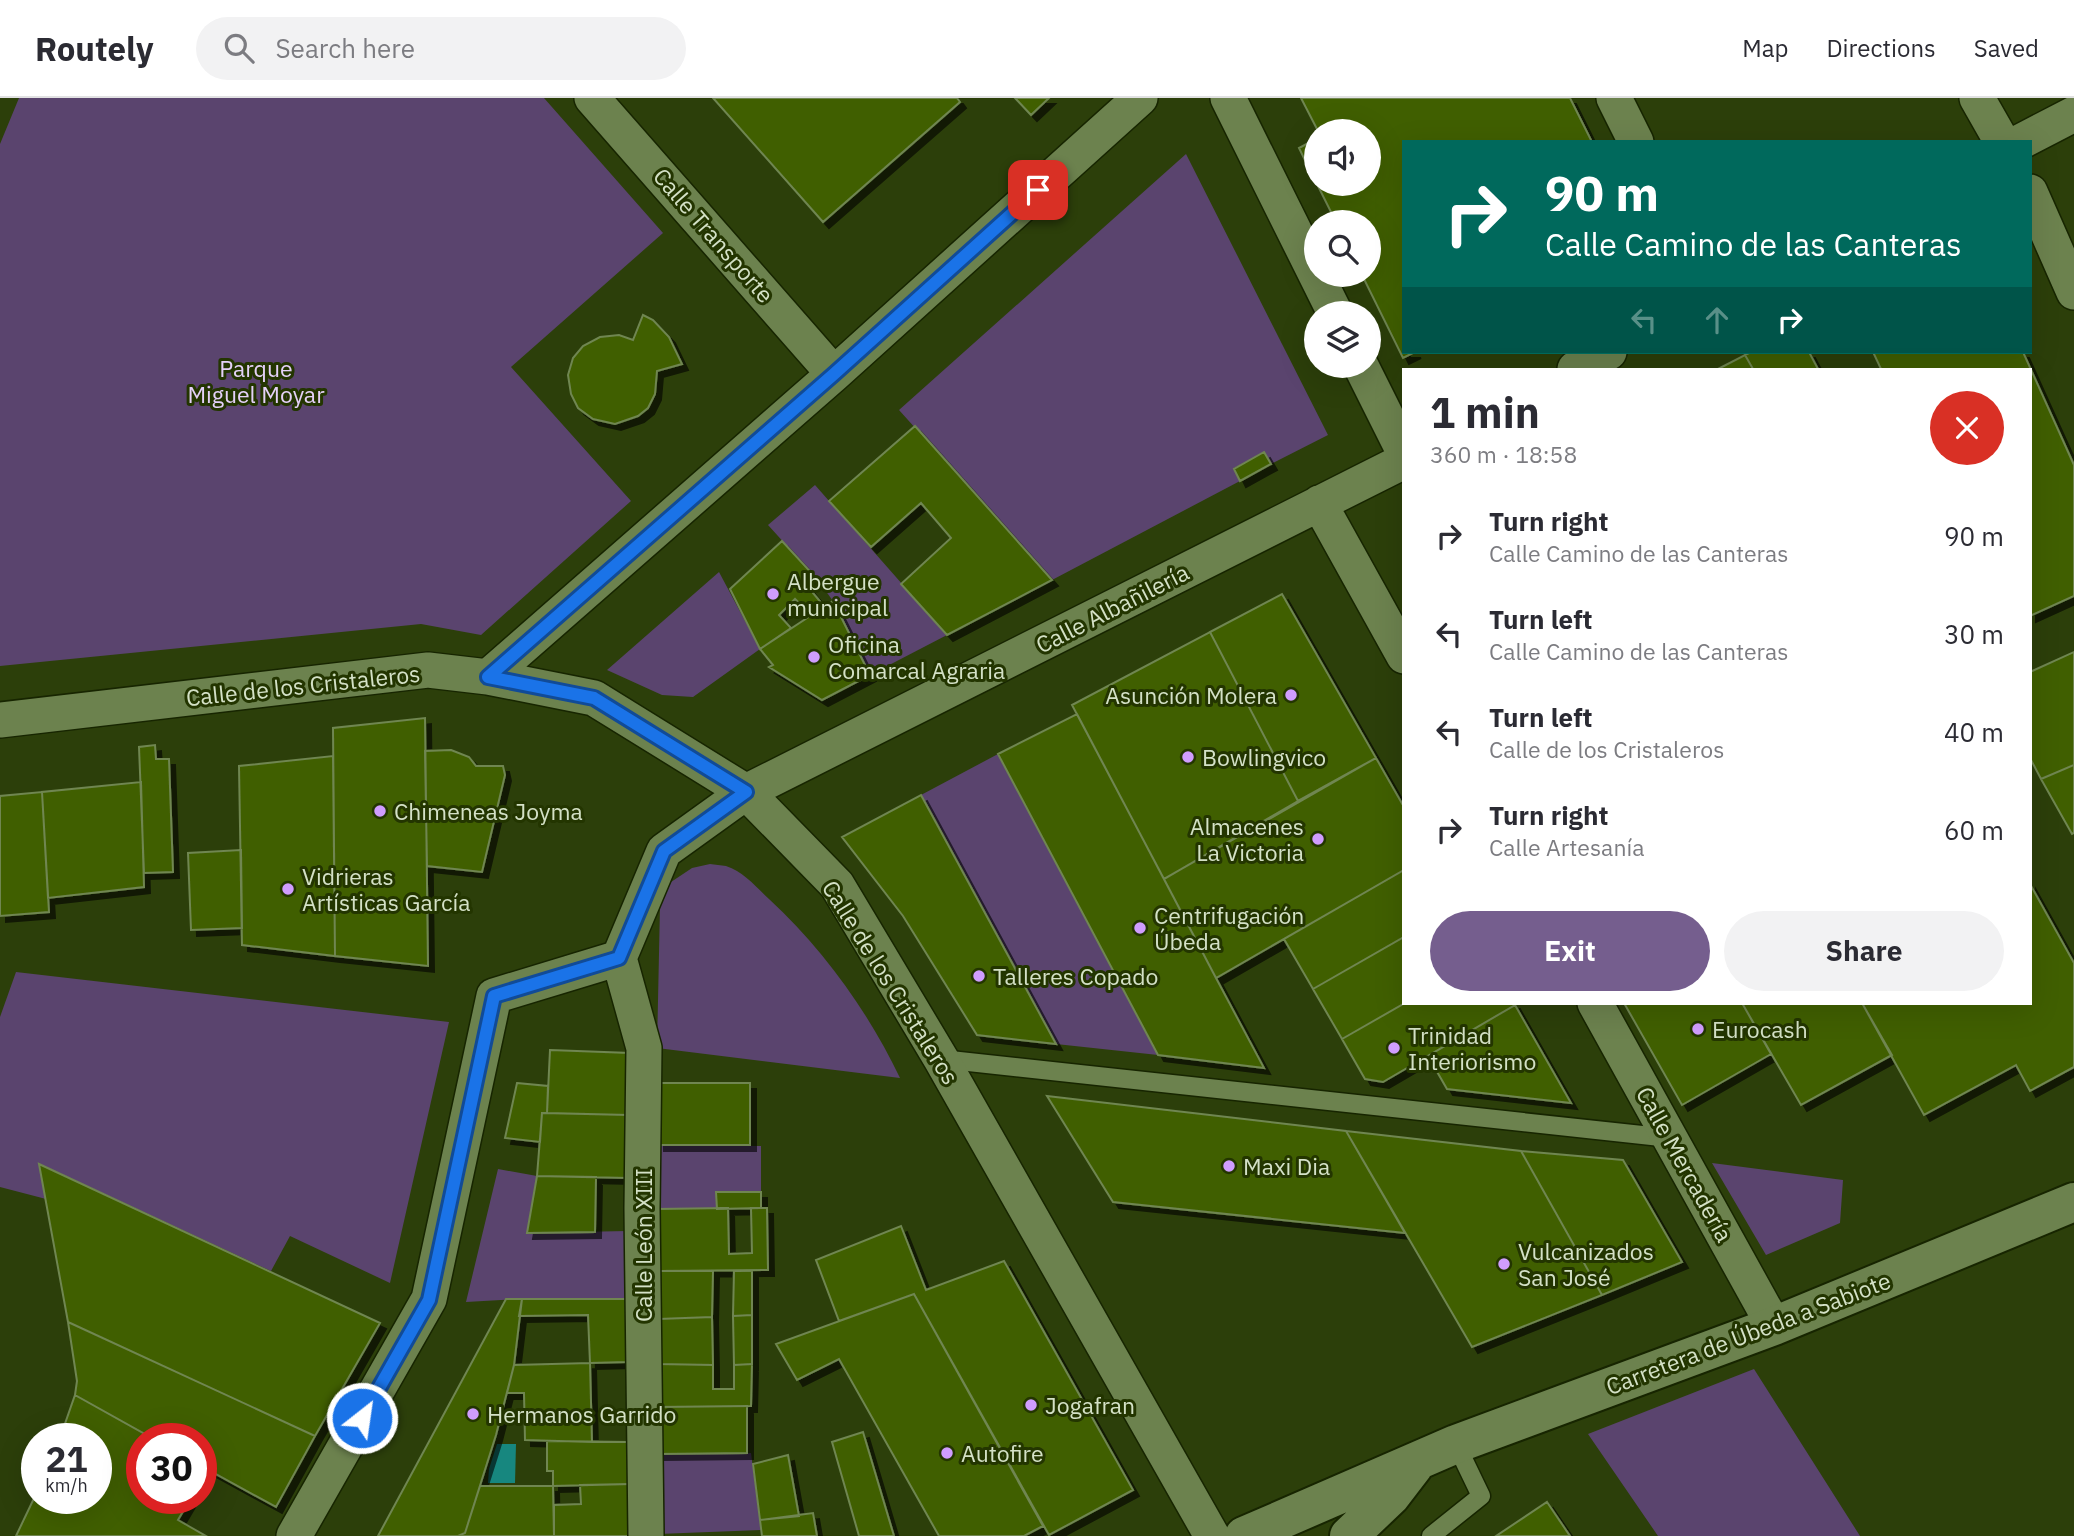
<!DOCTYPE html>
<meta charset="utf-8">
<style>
:root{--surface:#fff;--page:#f2f2f3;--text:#2b2b33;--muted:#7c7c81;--line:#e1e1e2;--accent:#755e8e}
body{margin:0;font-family:"IBM Plex Sans",sans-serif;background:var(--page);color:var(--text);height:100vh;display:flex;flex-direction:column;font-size:26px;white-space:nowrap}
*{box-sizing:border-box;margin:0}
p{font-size:23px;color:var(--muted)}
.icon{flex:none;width:38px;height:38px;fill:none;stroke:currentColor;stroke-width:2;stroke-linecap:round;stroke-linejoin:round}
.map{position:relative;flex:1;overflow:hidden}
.panel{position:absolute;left:1402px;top:270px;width:630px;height:637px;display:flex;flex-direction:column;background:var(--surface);border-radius:0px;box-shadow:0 7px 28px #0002}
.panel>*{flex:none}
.guide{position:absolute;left:1402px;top:42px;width:630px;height:214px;border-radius:0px;box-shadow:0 7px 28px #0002;background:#00695c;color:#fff;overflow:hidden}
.controls{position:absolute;left:1304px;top:21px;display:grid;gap:14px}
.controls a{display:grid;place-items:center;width:77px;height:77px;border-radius:50%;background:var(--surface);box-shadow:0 7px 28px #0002;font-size:35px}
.speed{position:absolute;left:21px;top:1325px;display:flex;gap:14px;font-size:35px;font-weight:700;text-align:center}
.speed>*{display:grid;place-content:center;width:91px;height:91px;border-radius:50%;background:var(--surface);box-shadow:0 7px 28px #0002;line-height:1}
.speed small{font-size:18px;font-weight:400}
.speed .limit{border:10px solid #d22;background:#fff;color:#111}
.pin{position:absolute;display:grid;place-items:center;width:60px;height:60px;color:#fff;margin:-30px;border-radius:14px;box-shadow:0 4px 10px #0006}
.me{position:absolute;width:77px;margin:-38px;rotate:30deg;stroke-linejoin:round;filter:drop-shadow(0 0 5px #0008)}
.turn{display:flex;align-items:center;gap:24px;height:147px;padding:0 28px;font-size:32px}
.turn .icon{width:91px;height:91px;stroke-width:2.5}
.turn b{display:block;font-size:49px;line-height:60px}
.lanes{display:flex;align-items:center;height:66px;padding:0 28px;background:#0003;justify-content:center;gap:35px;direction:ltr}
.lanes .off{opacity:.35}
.round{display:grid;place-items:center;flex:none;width:74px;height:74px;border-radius:37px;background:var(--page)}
.head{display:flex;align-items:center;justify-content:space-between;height:119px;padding:0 28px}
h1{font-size:42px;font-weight:700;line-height:52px}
.action{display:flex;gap:14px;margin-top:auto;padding:14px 28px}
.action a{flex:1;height:80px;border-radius:42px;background:var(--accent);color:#fff;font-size:28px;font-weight:700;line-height:80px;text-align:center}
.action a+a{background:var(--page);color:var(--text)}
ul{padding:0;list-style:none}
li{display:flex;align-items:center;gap:21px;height:98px;padding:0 28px}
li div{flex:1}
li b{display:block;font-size:26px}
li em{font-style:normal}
header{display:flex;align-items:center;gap:42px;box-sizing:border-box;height:98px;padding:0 35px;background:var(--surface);border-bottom:2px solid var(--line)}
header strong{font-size:33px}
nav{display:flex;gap:38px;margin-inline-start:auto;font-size:24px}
.search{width:490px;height:63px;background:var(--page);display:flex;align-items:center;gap:18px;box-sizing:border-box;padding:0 24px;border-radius:38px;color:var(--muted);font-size:26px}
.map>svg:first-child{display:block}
</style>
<header>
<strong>Routely</strong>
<div class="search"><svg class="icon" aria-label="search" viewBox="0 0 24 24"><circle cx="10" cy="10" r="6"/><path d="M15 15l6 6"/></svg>Search here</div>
<nav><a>Map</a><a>Directions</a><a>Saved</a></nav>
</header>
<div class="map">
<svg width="2074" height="1438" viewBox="0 0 2074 1438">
<defs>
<filter id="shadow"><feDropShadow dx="6" dy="6" stdDeviation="0" flood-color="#0009"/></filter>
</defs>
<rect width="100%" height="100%" fill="#2c3f0a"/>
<path fill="#5a446e" d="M19 0H544L663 135 511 269 631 403 481 537 421 526 0 568V46Z
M1186 56 1328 337 1271 366 1264 355 1234 370 1240 383 1052 482 899 312Z
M815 387 947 537 870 577 833 503 817 481 768 427Z
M719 474 760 551 693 599 662 597 607 572Z
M998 656 1158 957 1056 946 921 697Z
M710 766C715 767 721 767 726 768 744 774 756 789 769 801 823 851 868 913 900 980L657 950 660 808 671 784 692 770Z
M16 874 449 924 390 1185 290 1138 271 1173 40 1066 46 1101 0 1089V919Z
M658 1047 761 1048V1110L657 1111Z
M1712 1065 1843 1082 1840 1125 1766 1157Z
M498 1071 537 1078 528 1135 627 1133V1201H519L466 1204Z
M1754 1271 1860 1438H1658L1588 1336Z
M751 1355 761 1432 658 1436V1356Z"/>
<path fill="#17877f" d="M497 1346H516L515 1385H488L489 1371Z"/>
<path fill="#415f00" stroke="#6f8651" stroke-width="2" filter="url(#shadow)" d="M713 0H957L960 4 823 124Z
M1015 0H1049L1031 17Z
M1301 0H1570L1592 44H1404V254H1415L1403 260 1362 177H1368V124H1336L1317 86H1368V33H1318Z
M1316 41V85L1299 50Z
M643 217 653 222 669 239 682 266 657 273 655 296 648 310 638 318 615 326 593 321 578 310 571 296 568 277 573 260 583 248 600 239 619 237 633 242Z
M1751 254H1809L1818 271H1753L1745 257Z
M1873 254H2023L2074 367V498L2030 518V271H1881Z
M1745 257 1753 271H1718Z
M915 328 1052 482 947 537 901 486 951 440 921 405 871 449 829 403Z
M1264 354 1271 366 1240 383 1234 371Z
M782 443 817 481 807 488 824 508 811 517 795 501 779 517 791 530 760 551 730 491Z
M1282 496 1376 660 1298 703 1210 534Z
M833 503 870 577 822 602 769 569 773 567 760 551Z
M1210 534 1298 703 1164 781 1072 607Z
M2074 554V667L2041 681 2030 660V574Z
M1077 616 1216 880 1264 970 1158 957 998 656Z
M425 620 428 868 335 858 333 630Z
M155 647 156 661H169L173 774 144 775 139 649Z
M451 652 469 659 476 668H503L505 677 482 774 427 768 425 653Z
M333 658 335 858 242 847 239 668Z
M1376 660 1404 709V772L1216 880 1164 781Z
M2074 667V735L2072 736 2041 681Z
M141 684 144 789 48 800 42 694Z
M42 694 49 814 0 818V698Z
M921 697 1056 946 977 937 903 818 842 739Z
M241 752 242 830 191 832 188 755Z
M1404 772V839L1313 891 1284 841Z
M2030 786 2074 865V969L2030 993 2016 967 1924 1017 1862 905H2030Z
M1404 839 1405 905 1342 941 1313 891Z
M1405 905H1514L1515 907 1383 984 1365 981 1342 941Z
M1624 905H1742L1771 956 1682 1007Z
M1742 905H1862L1892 957 1801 1007Z
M1515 907 1571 1005 1447 991 1428 958Z
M550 952 630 955 629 1017 547 1015Z
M517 985 548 988 547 1015H542L540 1044 505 1040Z
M657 985H750V1047H658Z
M1047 998 1346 1033 1405 1135 1113 1104Z
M542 1015 629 1017 628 1080 537 1078Z
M1346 1033 1521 1053 1602 1197 1472 1249Z
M1521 1053 1623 1062 1682 1164 1602 1197Z
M39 1066 380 1225 315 1338 68 1224Z
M537 1078 596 1079 595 1134 527 1135Z
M716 1094H761V1110L717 1111Z
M728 1110 729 1156 752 1155 751 1110H767L768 1172 657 1173V1111Z
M901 1128 926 1192 1004 1163 1133 1392 1049 1437 914 1196 839 1223 816 1162Z
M657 1173H713L712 1219 658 1221Z
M734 1173H752V1217L733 1218Z
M914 1196 1043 1428 1024 1438H939L839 1261 797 1282 776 1246Z
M506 1201H522L514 1267 496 1337 465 1435 458 1438H378Z
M522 1201H627V1264L590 1265 588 1217 519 1218Z
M752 1217V1266L734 1267 733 1218Z
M712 1219 713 1267 658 1266V1221Z
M68 1224 315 1338 276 1409 201 1368V1340H152L75 1297 77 1283Z
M590 1265 592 1344 525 1342 524 1295H507L514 1267Z
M658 1266 713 1267V1291H734V1267L752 1266 751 1308 658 1309Z
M75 1297 152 1340H142V1400H191L178 1422 206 1438H16L37 1394V1400H96V1340H60Z
M747 1308V1355L658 1356V1309Z
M863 1334 894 1438H859L832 1344Z
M547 1343 629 1344 630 1386 553 1388V1373H547Z
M788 1357 799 1418 760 1422 753 1366Z
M630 1386 631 1438H554V1407L581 1406 580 1387Z
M480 1388H553L554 1438H458L465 1435Z
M1547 1404 1570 1438H1496Z
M813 1415 817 1438H762L760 1422Z"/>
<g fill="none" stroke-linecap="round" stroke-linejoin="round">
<defs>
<path id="lane" d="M941 961 1670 1040
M1431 1438 1481 1398 1456 1346"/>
<path id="street" d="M592 0 834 276
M1228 0 1335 215
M1614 0 1636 44
M1977 0 2002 44
M2020 44 2074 16
M2030 94 2074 194
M1361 268 1404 354
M1575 271 1609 254
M1319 405 1404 558
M488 579 834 276 1140 0
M0 622 428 572 488 579 594 600 746 694 837 787 941 961 1212 1438
M619 860 644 950 642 1110 646 1438
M1595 905 1774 1228
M294 1438 429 1201 494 898 619 860 664 753 746 694 1404 363"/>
<path id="secondary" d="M1244 1438 1456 1346 1774 1228 2074 1104
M1349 1438 1391 1398 1414 1368"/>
</defs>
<use href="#lane" stroke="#172500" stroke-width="21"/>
<use href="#street" stroke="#172500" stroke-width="38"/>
<use href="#secondary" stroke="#172500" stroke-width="42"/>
<use href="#lane" stroke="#6c824e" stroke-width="18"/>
<use href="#street" stroke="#6c824e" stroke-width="35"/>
<use href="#secondary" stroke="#6c824e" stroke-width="38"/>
</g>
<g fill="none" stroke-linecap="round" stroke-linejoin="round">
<defs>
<path id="route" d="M362 1320 429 1202 494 898 619 860 664 753 746 694 594 600 488 579 834 276 1038 92"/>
</defs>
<use href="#route" stroke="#114b97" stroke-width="18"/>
<use href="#route" stroke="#1a73e8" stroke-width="12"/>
</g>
<g fill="#d09dfe" stroke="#233500" stroke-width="2.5">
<circle cx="773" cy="496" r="7"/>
<circle cx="814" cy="559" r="7"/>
<circle cx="1291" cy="597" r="7"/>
<circle cx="1188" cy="659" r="7"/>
<circle cx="380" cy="713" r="7"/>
<circle cx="1318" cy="741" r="7"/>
<circle cx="288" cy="791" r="7"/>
<circle cx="1140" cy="830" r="7"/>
<circle cx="979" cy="878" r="7"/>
<circle cx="1698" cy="931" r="7"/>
<circle cx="1394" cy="950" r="7"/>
<circle cx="1229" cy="1068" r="7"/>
<circle cx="1504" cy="1166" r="7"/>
<circle cx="1031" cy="1307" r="7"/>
<circle cx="473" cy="1316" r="7"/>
<circle cx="947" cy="1355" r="7"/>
</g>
<g text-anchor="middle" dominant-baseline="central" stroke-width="6" stroke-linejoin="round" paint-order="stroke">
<g font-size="23" fill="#d4e1c6" stroke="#233500">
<text transform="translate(714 137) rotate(49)">Calle Transporte</text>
<text transform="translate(1112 510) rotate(-27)">Calle Albañilería</text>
<text transform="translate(303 587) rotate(-6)">Calle de los Cristaleros</text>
<text transform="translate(891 884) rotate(58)">Calle de los Cristaleros</text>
<text transform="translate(1685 1066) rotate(61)">Calle Mercadería</text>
<text transform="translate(643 1147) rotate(-90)">Calle León XIII</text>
<text transform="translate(1748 1235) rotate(-21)">Carretera de Úbeda a Sabiote</text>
</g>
<g font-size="23" fill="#e5d1f9" stroke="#233500">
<text x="256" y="270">Parque<tspan x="256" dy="26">Miguel Moyar</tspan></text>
</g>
<g font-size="23" fill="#d4e1c6" stroke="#233500" text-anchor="start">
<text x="787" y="483">Albergue<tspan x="787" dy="26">municipal</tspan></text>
<text x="828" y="546">Oficina<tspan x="828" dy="26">Comarcal Agraria</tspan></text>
<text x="1277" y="597" text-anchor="end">Asunción Molera</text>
<text x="1202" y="659">Bowlingvico</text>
<text x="394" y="713">Chimeneas Joyma</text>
<text x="1304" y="728" text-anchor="end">Almacenes<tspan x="1304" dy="26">La Victoria</tspan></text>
<text x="302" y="778">Vidrieras<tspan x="302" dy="26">Artísticas García</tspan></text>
<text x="1154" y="817">Centrifugación<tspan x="1154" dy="26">Úbeda</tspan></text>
<text x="993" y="878">Talleres Copado</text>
<text x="1712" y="931">Eurocash</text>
<text x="1408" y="937">Trinidad<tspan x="1408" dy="26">Interiorismo</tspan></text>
<text x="1243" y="1068">Maxi Dia</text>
<text x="1518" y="1153">Vulcanizados<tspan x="1518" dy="26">San José</tspan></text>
<text x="1045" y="1307">Jogafran</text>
<text x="487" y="1316">Hermanos Garrido</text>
<text x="961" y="1355">Autofire</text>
</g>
</g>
</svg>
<div class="controls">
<a><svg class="icon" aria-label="sound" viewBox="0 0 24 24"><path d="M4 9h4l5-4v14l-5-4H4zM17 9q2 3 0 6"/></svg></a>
<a><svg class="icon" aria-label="search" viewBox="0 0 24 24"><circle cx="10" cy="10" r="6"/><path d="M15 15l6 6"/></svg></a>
<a><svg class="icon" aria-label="layers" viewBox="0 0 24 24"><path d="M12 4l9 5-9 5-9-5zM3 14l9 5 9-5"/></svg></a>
</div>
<div class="speed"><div>21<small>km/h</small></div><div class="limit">30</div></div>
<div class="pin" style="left:1038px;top:92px;background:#d93025"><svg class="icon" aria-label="arrive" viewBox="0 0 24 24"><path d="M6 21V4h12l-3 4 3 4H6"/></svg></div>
<svg class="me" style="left:362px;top:1320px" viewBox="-20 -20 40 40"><circle r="17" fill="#1a73e8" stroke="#fff" stroke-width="3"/><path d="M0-11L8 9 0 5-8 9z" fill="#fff"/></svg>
<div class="guide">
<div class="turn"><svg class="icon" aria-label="right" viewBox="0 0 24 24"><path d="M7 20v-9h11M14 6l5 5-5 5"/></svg><div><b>90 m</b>Calle Camino de las Canteras</div></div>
<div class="lanes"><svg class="icon off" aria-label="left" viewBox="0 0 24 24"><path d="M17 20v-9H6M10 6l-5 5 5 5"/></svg><svg class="icon off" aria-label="ahead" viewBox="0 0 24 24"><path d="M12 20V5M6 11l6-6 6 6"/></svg><svg class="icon" aria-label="right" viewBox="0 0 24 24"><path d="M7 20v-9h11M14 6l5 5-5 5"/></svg></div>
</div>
<section class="panel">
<div class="head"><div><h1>1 min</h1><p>360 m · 18:58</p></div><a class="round" style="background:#d93025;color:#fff"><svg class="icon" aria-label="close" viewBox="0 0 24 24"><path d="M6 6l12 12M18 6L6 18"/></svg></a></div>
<ul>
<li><svg class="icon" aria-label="right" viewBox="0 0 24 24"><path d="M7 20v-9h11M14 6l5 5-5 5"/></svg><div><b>Turn right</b><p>Calle Camino de las Canteras</p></div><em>90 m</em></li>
<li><svg class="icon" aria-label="left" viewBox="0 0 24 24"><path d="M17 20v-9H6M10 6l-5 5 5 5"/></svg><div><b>Turn left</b><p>Calle Camino de las Canteras</p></div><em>30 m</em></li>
<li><svg class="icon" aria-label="left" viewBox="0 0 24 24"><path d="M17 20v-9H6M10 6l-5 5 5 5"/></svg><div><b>Turn left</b><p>Calle de los Cristaleros</p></div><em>40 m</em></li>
<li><svg class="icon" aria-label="right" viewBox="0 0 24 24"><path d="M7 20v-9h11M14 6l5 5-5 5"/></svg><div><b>Turn right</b><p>Calle Artesanía</p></div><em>60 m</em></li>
</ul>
<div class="action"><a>Exit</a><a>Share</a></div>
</section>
</div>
